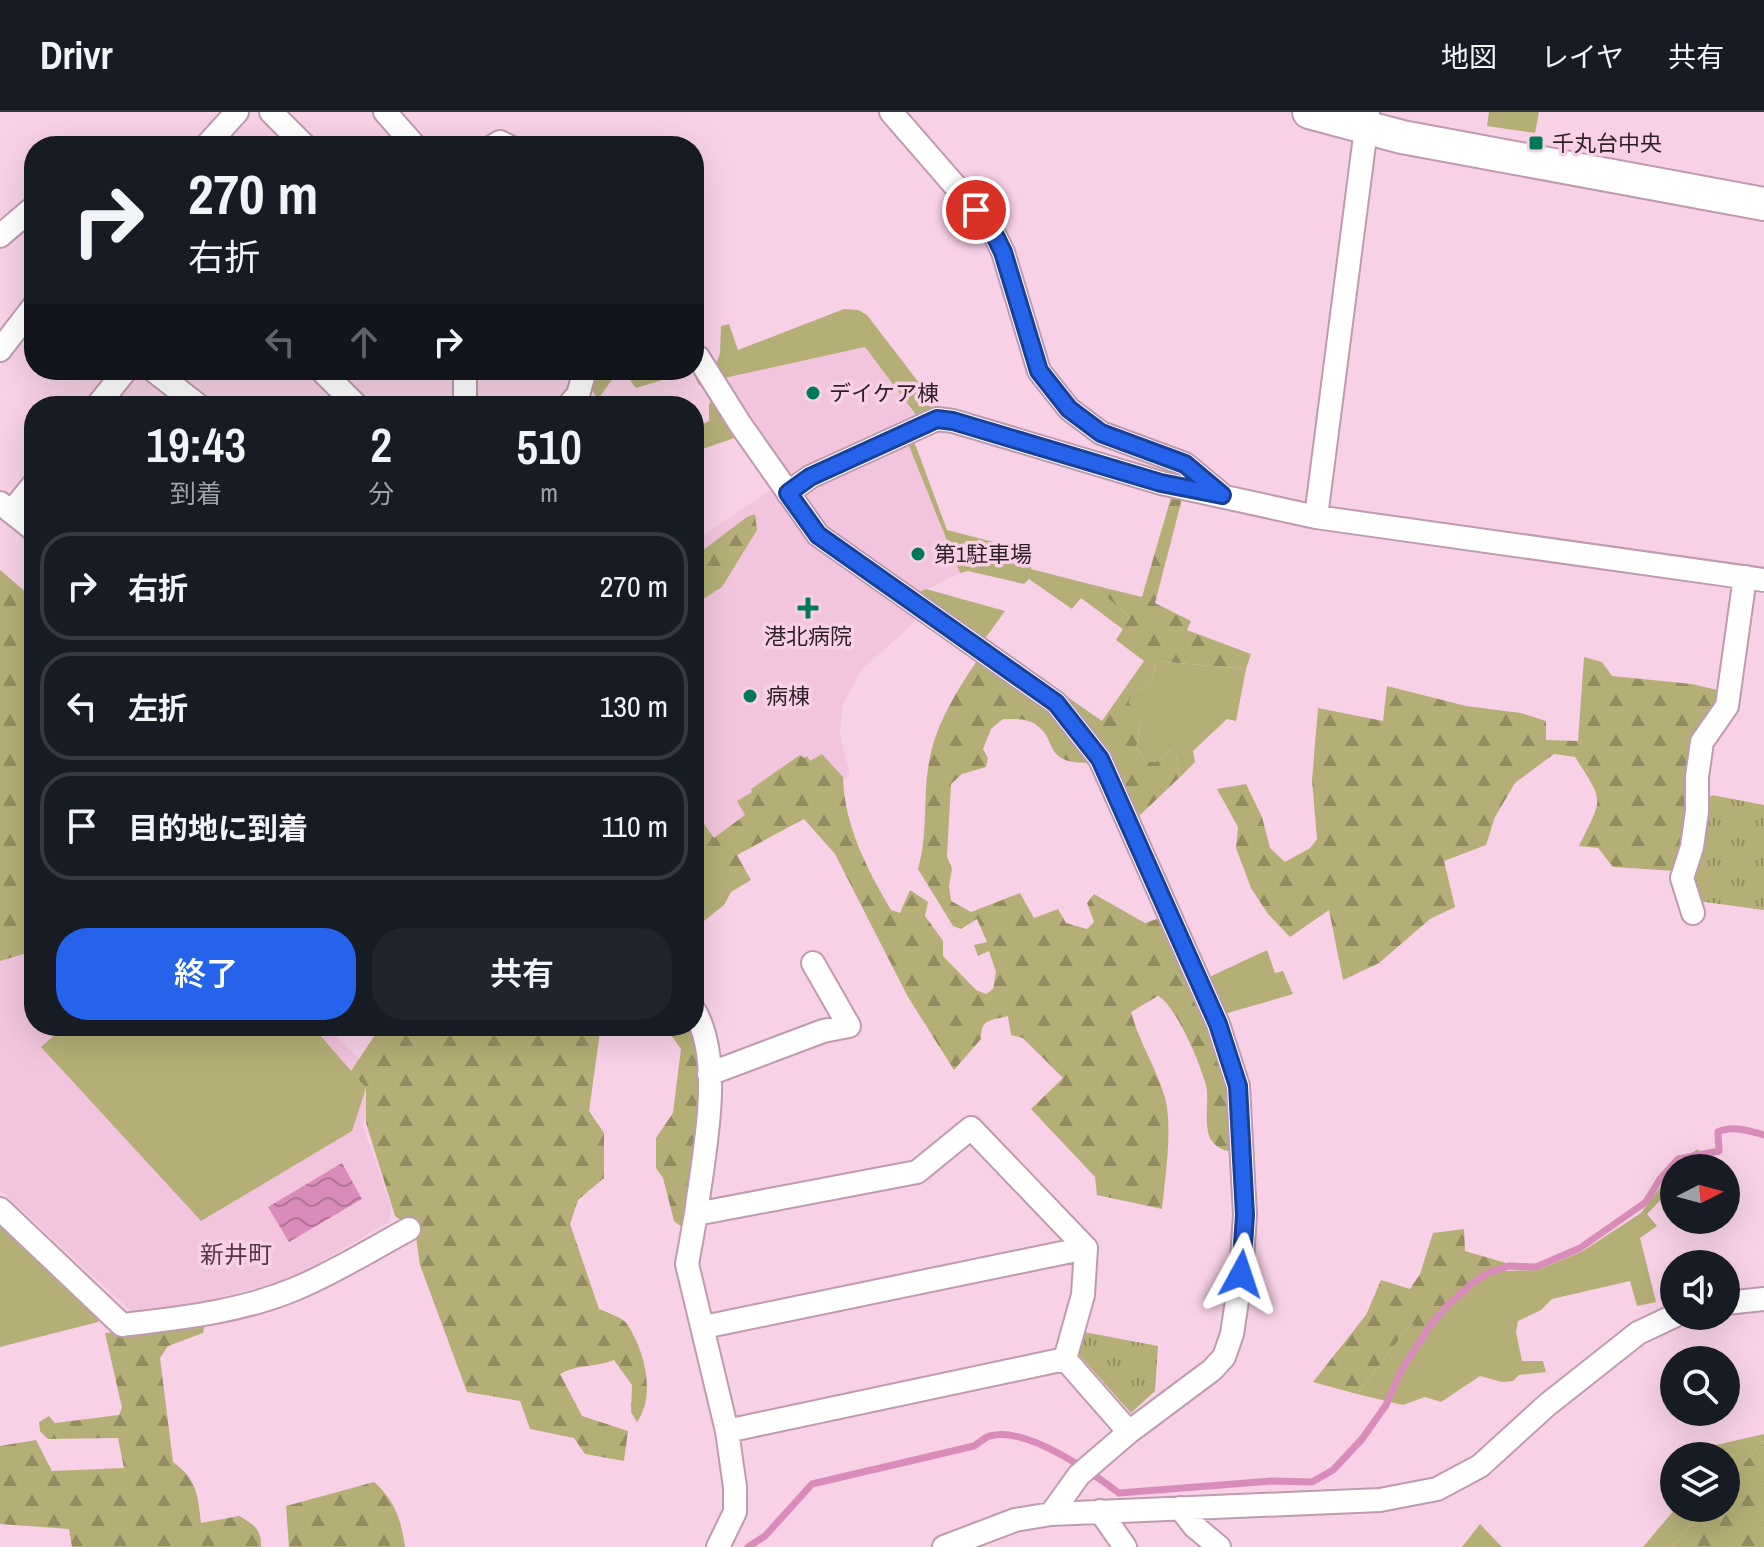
<!DOCTYPE html>
<html lang="ja">
<meta charset="utf-8">
<style>
:root{--surface:#171b24;--page:#20242c;--text:#f1f3f6;--muted:#9ea1a6;--line:#363941;--accent:#2563eb}
body{margin:0;font-family:"Archivo Narrow","Noto Sans JP",sans-serif;background:var(--page);color:var(--text);height:100vh;display:flex;flex-direction:column;font-size:30px;white-space:nowrap}
*{box-sizing:border-box;margin:0}
p{font-size:26px;color:var(--muted)}
.icon{flex:none;width:44px;height:44px;fill:none;stroke:currentColor;stroke-width:2;stroke-linecap:round;stroke-linejoin:round}
.map{position:relative;flex:1;overflow:hidden}
.details{position:absolute;left:24px;top:284px;width:680px;height:640px;display:flex;flex-direction:column;background:var(--surface);border-radius:32px;box-shadow:0 8px 32px #0002}
.details>*{flex:none}
.banner{position:absolute;left:24px;top:24px;width:680px;height:244px;border-radius:32px;box-shadow:0 8px 32px #0002;background:#171b24;color:var(--text);overflow:hidden}
.needle{width:52px;rotate:84deg}
.buttons{position:absolute;left:1660px;top:1042px;display:grid;gap:16px}
.buttons a{display:grid;place-items:center;width:80px;height:80px;border-radius:50%;background:var(--surface);box-shadow:0 8px 32px #0002;font-size:40px}
.pin{position:absolute;display:grid;place-items:center;width:68px;height:68px;color:#fff;margin:-34px;border:4px solid #fff;border-radius:50%;box-shadow:0 2px 8px #0007}
.me{position:absolute;width:88px;margin:-44px;rotate:5deg;stroke-linejoin:round;filter:drop-shadow(0 0 6px #0008)}
.turn{display:flex;align-items:center;gap:28px;height:168px;padding:0 32px;font-size:36px}
.turn .icon{width:104px;height:104px;stroke-width:2.5}
.turn b{display:block;font-size:56px;line-height:68px}
.lanes{display:flex;align-items:center;height:76px;padding:0 32px;background:#0003;justify-content:center;gap:40px;direction:ltr}
.lanes .off{opacity:.35}
.eta{display:flex;justify-content:space-evenly;align-items:center;height:136px;text-align:center}
.eta b{font-size:48px;font-weight:600;line-height:56px}
.cta{display:flex;gap:16px;margin-top:auto;padding:16px 32px}
.cta a{flex:1;height:92px;border-radius:32px;background:var(--accent);color:#fff;font-size:32px;font-weight:600;line-height:92px;text-align:center}
.cta a+a{background:var(--page);color:var(--text)}
ul{padding:0;list-style:none}
li{display:flex;align-items:center;gap:24px;height:108px;margin:0 16px 12px;padding:0 16px;border:4px solid var(--line);border-radius:32px}
li div{flex:1}
li b{display:block;font-size:30px}
li em{font-style:normal}
header{display:flex;align-items:center;gap:48px;box-sizing:border-box;height:112px;padding:0 40px;background:var(--surface);border-bottom:2px solid var(--line)}
header strong{font-size:38px}
nav{display:flex;gap:44px;margin-inline-start:auto;font-size:28px}
.map>svg:first-child{display:block}
</style>
<header>
<strong>Drivr</strong>
<nav><a>地図</a><a>レイヤ</a><a>共有</a></nav>
</header>
<div class="map">
<svg width="1764" height="1435" viewBox="0 0 1764 1435">
<defs>
<pattern id="forest-firs" width="22" height="20" patternUnits="userSpaceOnUse" patternTransform="scale(2)"><rect width="22" height="20" fill="#b4af76"/><path d="M5 1l3.5 6h-7zM16 11l3.5 6h-7z" fill="#938e61"/></pattern>
<pattern id="park-tufts" width="24" height="20" patternUnits="userSpaceOnUse" patternTransform="scale(2)"><rect width="24" height="20" fill="#b4af76"/><path d="M3 7l-1-3M5 7V3M7 7l1-3M15 17l-1-3M17 17v-4M19 17l1-3" fill="none" stroke="#938e61"/></pattern>
<pattern id="water-waves" width="16" height="10" patternUnits="userSpaceOnUse" patternTransform="scale(2)"><rect width="16" height="10" fill="#d98cb9"/><path d="M0 5q4-4 8 0t8 0" fill="none" stroke="#b07296"/></pattern>
</defs>
<rect width="100%" height="100%" fill="#f8d1e6"/>
<path fill="#f2c4dd" d="M866 235 925 315 911 321 938 406 960 461 917 482V504L908 517 862 557 843 592 840 622 850 663 737 743 714 726 694 695V430L786 367 715 268Z
M0 460 34 485V914H327L375 963 363 1014 391 1095 389 1110 291 1167 190 1193 132 1200 0 1078Z"/>
<path fill="#b4af76" d="M1489 0H1539L1535 21 1487 14Z
M844 197 858 198 867 203 936 293 917 304 865 235 715 268 713 262 720 241 721 214 729 212 738 238Z
M601 258H694L705 269 699 273 692 259 636 276 627 264 614 265 598 287 591 277Z
M713 287 740 324 694 340V316L709 309V292Z
M911 321 947 418 1033 440 1031 457 1093 473 1130 506 1124 518 1081 486 1072 497 1029 467 1024 472 968 459 960 461 905 324Z
M926 477 1005 499 984 528 916 482Z
M1155 549 1246 557 1236 609 1227 607 1193 639 1195 650 1180 665 1176 643 1169 638 1156 650H1146L1136 637 1141 607 1129 592 1132 582C1148 573 1155 568 1155 549Z
M694 742 698 748 713 747 731 780 724 793 694 817Z
M1267 838 1275 861 1283 859 1293 882 1221 903 1205 867Z
M65 914H312L366 976 352 1019 201 1109 41 935Z
M1698 1037 1706 1050 1696 1056H1675L1680 1048Z
M1674 1057V1074L1647 1102 1657 1114 1640 1126 1656 1190 1637 1194 1630 1169 1552 1187 1541 1198 1518 1209 1516 1220 1522 1249H1543L1546 1260 1519 1263 1513 1269 1502 1270 1480 1264 1441 1290 1425 1285 1403 1293 1357 1282 1411 1212 1434 1224C1455 1198 1472 1175 1503 1162L1504 1159 1538 1158 1583 1139 1641 1101Z
M0 1109 99 1206 98 1210 0 1235Z
M1764 1322V1329L1726 1372V1344H1677L1694 1338Z
M1676 1396H1706L1672 1435H1643Z
M1480 1412 1502 1435H1462Z"/>
<path fill="url(#forest-firs)" d="M1174 375 1184 379 1155 491 1191 509 1187 518 1251 542 1246 557 1155 549C1155 568 1148 573 1132 582L1129 591 1141 607 1136 637 1146 650H1156L1169 638 1176 643 1180 665 1138 705 1107 645 1066 584 1102 609 1144 549 1116 528 1130 506 1093 473 1142 485Z
M755 402 757 418 722 475 694 493V445L747 405Z
M0 458 34 487V839L0 849Z
M980 544 1053 595 1092 645 1086 651C1042 650 1059 628 1035 612 1026 606 1013 607 1003 607L991 617 983 637 988 646 986 655 962 662 951 672 947 744 952 757 949 774 951 789 971 800 1020 781 1034 806 1058 797 1066 811 1087 817 1094 810 1087 791 1094 782 1145 811 1160 806 1216 933 1229 987 1232 1040C1223 1038 1217 1036 1211 1028 1204 1016 1208 992 1207 978 1204 959 1175 891 1158 884L1131 900C1139 930 1157 957 1165 986 1173 1014 1165 1067 1162 1097L1097 1083 1095 1065 1031 997 1063 966 1023 926 1011 923 1008 904C990 909 981 906 981 927L954 958 908 885 835 742 804 707 737 743 751 768 731 780 713 748H698L694 742V697L714 726 745 703 737 689 752 680 751 677 800 643 804 646 807 644 810 649 822 642 843 665C844 713 867 757 891 798L900 801 910 778 928 790 925 804 943 829V844L976 878 986 882 993 877 996 860 989 839 978 844 974 833 987 830 977 807 961 817 953 814 918 757C929 720 922 682 930 645 938 607 959 576 980 544Z
M1584 545 1602 550 1612 564 1692 572 1717 578 1718 590 1675 759 1613 755 1598 736 1579 734C1603 684 1605 692 1575 645L1554 642 1515 671 1495 705 1486 733 1444 749 1455 795 1430 807 1379 851 1343 868 1329 798 1290 825 1268 802 1251 776 1236 736 1238 715 1217 677 1246 672 1262 705 1270 736 1285 750 1310 736 1317 727 1312 668 1318 596 1383 609 1387 574 1466 594 1521 601 1546 609V628L1578 629Z
M381 914H690L700 943 702 999 683 1116 674 1109 663 1066 656 1056V1026L673 1001 681 937 671 923 600 920 589 999 604 1021V1066L578 1088 570 1112 599 1197C608 1201 622 1205 627 1212 645 1239 656 1283 637 1310L631 1300 632 1273 614 1248C594 1256 582 1251 560 1262L582 1304 628 1319 624 1349 585 1342 574 1326 530 1317 520 1289 467 1280 420 1153 415 1118 395 1104 366 1011V976L351 959Z
M1464 1117 1465 1139 1506 1151 1504 1162C1472 1175 1455 1198 1434 1225L1411 1212 1357 1282 1313 1270 1366 1203 1381 1168 1410 1177 1420 1162 1433 1121Z
M205 1212 203 1221 168 1234 160 1246 173 1350C197 1367 198 1384 201 1411L239 1404C253 1412 262 1417 261 1435H72L69 1417 0 1412V1334L36 1328 52 1359 124 1356 118 1326 48 1327 40 1319 39 1310 49 1304 55 1311 119 1303 122 1296 105 1221Z
M1764 1329V1435H1672L1706 1396H1726V1372Z
M374 1370C395 1388 401 1408 405 1435H289L286 1394Z"/>
<path fill="url(#park-tufts)" d="M1712 683 1764 693V798L1697 789 1694 771 1706 722 1709 686Z
M1084 1220 1158 1234 1155 1279 1131 1301 1079 1243Z"/>
<path fill="url(#water-waves)" d="M342 1051 362 1087 289 1130 268 1095Z"/>
<g fill="none" stroke-linecap="round" stroke-linejoin="round">
<path stroke="#d98cb9" stroke-width="7" d="M748 1435 765 1424 812 1372 974 1334C979 1331 985 1325 990 1324 1027 1314 1091 1360 1119 1381L1272 1369 1312 1370 1333 1358 1362 1327 1386 1293 1401 1259 1429 1215 1445 1196 1471 1172 1490 1160 1509 1154 1536 1155 1580 1136 1646 1090 1660 1067 1678 1047 1719 1039 1718 1020C1732 1013 1749 1019 1764 1023"/>
<defs>
<path id="street" d="M271 0 305 34
M385 0 415 34
M891 0 990 114 1003 140 1039 259 1069 297 1101 321 1185 352 1221 382
M206 34 237 0
M493 34 500 30 508 34
M0 124 34 95
M0 238 34 194
M694 243 698 245 740 312 818 423 1056 591 1100 647 1218 912 1238 974 1245 1103 1241 1162 1232 1222 1224 1245 1212 1258 1129 1320 1079 1363 1051 1402
M153 258 199 294
M321 258 357 294
M97 294 126 258
M465 294V258
M568 294 578 283 585 258
M788 381 810 365 937 307 953 309 1161 371 1316 405 1764 468
M0 391 34 418
M11 400 34 372
M1316 405 1368 1
M1693 801 1682 766 1692 735 1697 699V665L1702 630 1727 594 1745 465
M694 898C725 950 703 1044 696 1102
M709 962 823 919 849 914 813 851
M0 1097 122 1213C180 1206 240 1200 295 1177 334 1161 372 1137 409 1117
M1726 1191 1764 1187
M704 1215 1086 1136
M727 1319 1065 1247
M1180 1396 1194 1414 1219 1435
M1100 1399 1125 1435
M718 1435 735 1400V1375L727 1319 687 1152 696 1102 917 1060 971 1016 1086 1136 1083 1183 1065 1247 1129 1320
M944 1435 1015 1408 1051 1402 1380 1388 1437 1377 1480 1354 1547 1293 1638 1221 1674 1204"/>
<path id="secondary" d="M1309 0 1402 25 1764 92"/>
</defs>
<use href="#street" stroke="#bf9baf" stroke-width="26"/>
<use href="#secondary" stroke="#bf9baf" stroke-width="36"/>
<use href="#street" stroke="#fff" stroke-width="22"/>
<use href="#secondary" stroke="#fff" stroke-width="32"/>
</g>
<g fill="none" stroke-linecap="round" stroke-linejoin="round">
<defs>
<path id="route" d="M976 98 990 114 1003 140 1039 259 1069 297 1101 321 1185 352 1222 383 1161 371 953 309 937 307 810 365 788 381 818 423 1056 591 1100 647 1218 912 1238 974 1245 1103 1241 1162"/>
</defs>
<use href="#route" stroke="#184099" stroke-width="20"/>
<use href="#route" stroke="#2563eb" stroke-width="14"/>
</g>
<g fill="#017956" stroke="#f8d1e6" stroke-width="3">
<rect x="1528" y="23" width="16" height="16" rx="4"/>
<circle cx="813" cy="281" r="8"/>
<circle cx="918" cy="442" r="8"/>
<path d="M804 484h8v8h8v8h-8v8h-8v-8h-8v-8h8z"/>
<circle cx="750" cy="584" r="8"/>
</g>
<g text-anchor="middle" dominant-baseline="central" stroke-width="7" stroke-linejoin="round" paint-order="stroke">
<g font-size="22" fill="#2d1f27" stroke="#f8d1e6" text-anchor="start">
<text x="1552" y="31">千丸台中央</text>
<text x="829" y="281">デイケア棟</text>
<text x="934" y="442">第1駐車場</text>
<text x="808" y="524" text-anchor="middle">港北病院</text>
<text x="766" y="584">病棟</text>
</g>
<g font-size="24" fill="#563849" stroke="#f8d1e6">
<text x="236" y="1142">新井町</text>
</g>
</g>
</svg>
<div class="buttons">
<a><svg class="needle" viewBox="-14 -14 28 28"><path d="M0-13l5 13h-10z" fill="#e53935"/><path d="M0 13l5-13h-10z" fill="#9ea1a6"/></svg></a>
<a><svg class="icon" aria-label="sound" viewBox="0 0 24 24"><path d="M4 9h4l5-4v14l-5-4H4zM17 9q2 3 0 6"/></svg></a>
<a><svg class="icon" aria-label="search" viewBox="0 0 24 24"><circle cx="10" cy="10" r="6"/><path d="M15 15l6 6"/></svg></a>
<a><svg class="icon" aria-label="layers" viewBox="0 0 24 24"><path d="M12 4l9 5-9 5-9-5zM3 14l9 5 9-5"/></svg></a>
</div>
<div class="pin" style="left:976px;top:98px;background:#d93025"><svg class="icon" aria-label="arrive" viewBox="0 0 24 24"><path d="M6 21V4h12l-3 4 3 4H6"/></svg></div>
<svg class="me" style="left:1241px;top:1162px" viewBox="-20 -20 40 40"><path d="M0-17L14 15 0 8-14 15z" fill="#2563eb" stroke="#fff" stroke-width="4"/></svg>
<div class="banner">
<div class="turn"><svg class="icon" aria-label="right" viewBox="0 0 24 24"><path d="M7 20v-9h11M14 6l5 5-5 5"/></svg><div><b>270 m</b>右折</div></div>
<div class="lanes"><svg class="icon off" aria-label="left" viewBox="0 0 24 24"><path d="M17 20v-9H6M10 6l-5 5 5 5"/></svg><svg class="icon off" aria-label="ahead" viewBox="0 0 24 24"><path d="M12 20V5M6 11l6-6 6 6"/></svg><svg class="icon" aria-label="right" viewBox="0 0 24 24"><path d="M7 20v-9h11M14 6l5 5-5 5"/></svg></div>
</div>
<section class="details">
<div class="eta">
<div><b>19:43</b><p>到着</p></div>
<div><b>2</b><p>分</p></div>
<div><b>510</b><p>m</p></div>
</div>
<ul>
<li><svg class="icon" aria-label="right" viewBox="0 0 24 24"><path d="M7 20v-9h11M14 6l5 5-5 5"/></svg><div><b>右折</b></div><em>270 m</em></li>
<li><svg class="icon" aria-label="left" viewBox="0 0 24 24"><path d="M17 20v-9H6M10 6l-5 5 5 5"/></svg><div><b>左折</b></div><em>130 m</em></li>
<li><svg class="icon" aria-label="arrive" viewBox="0 0 24 24"><path d="M6 21V4h12l-3 4 3 4H6"/></svg><div><b>目的地に到着</b></div><em>110 m</em></li>
</ul>
<div class="cta"><a>終了</a><a>共有</a></div>
</section>
</div>
